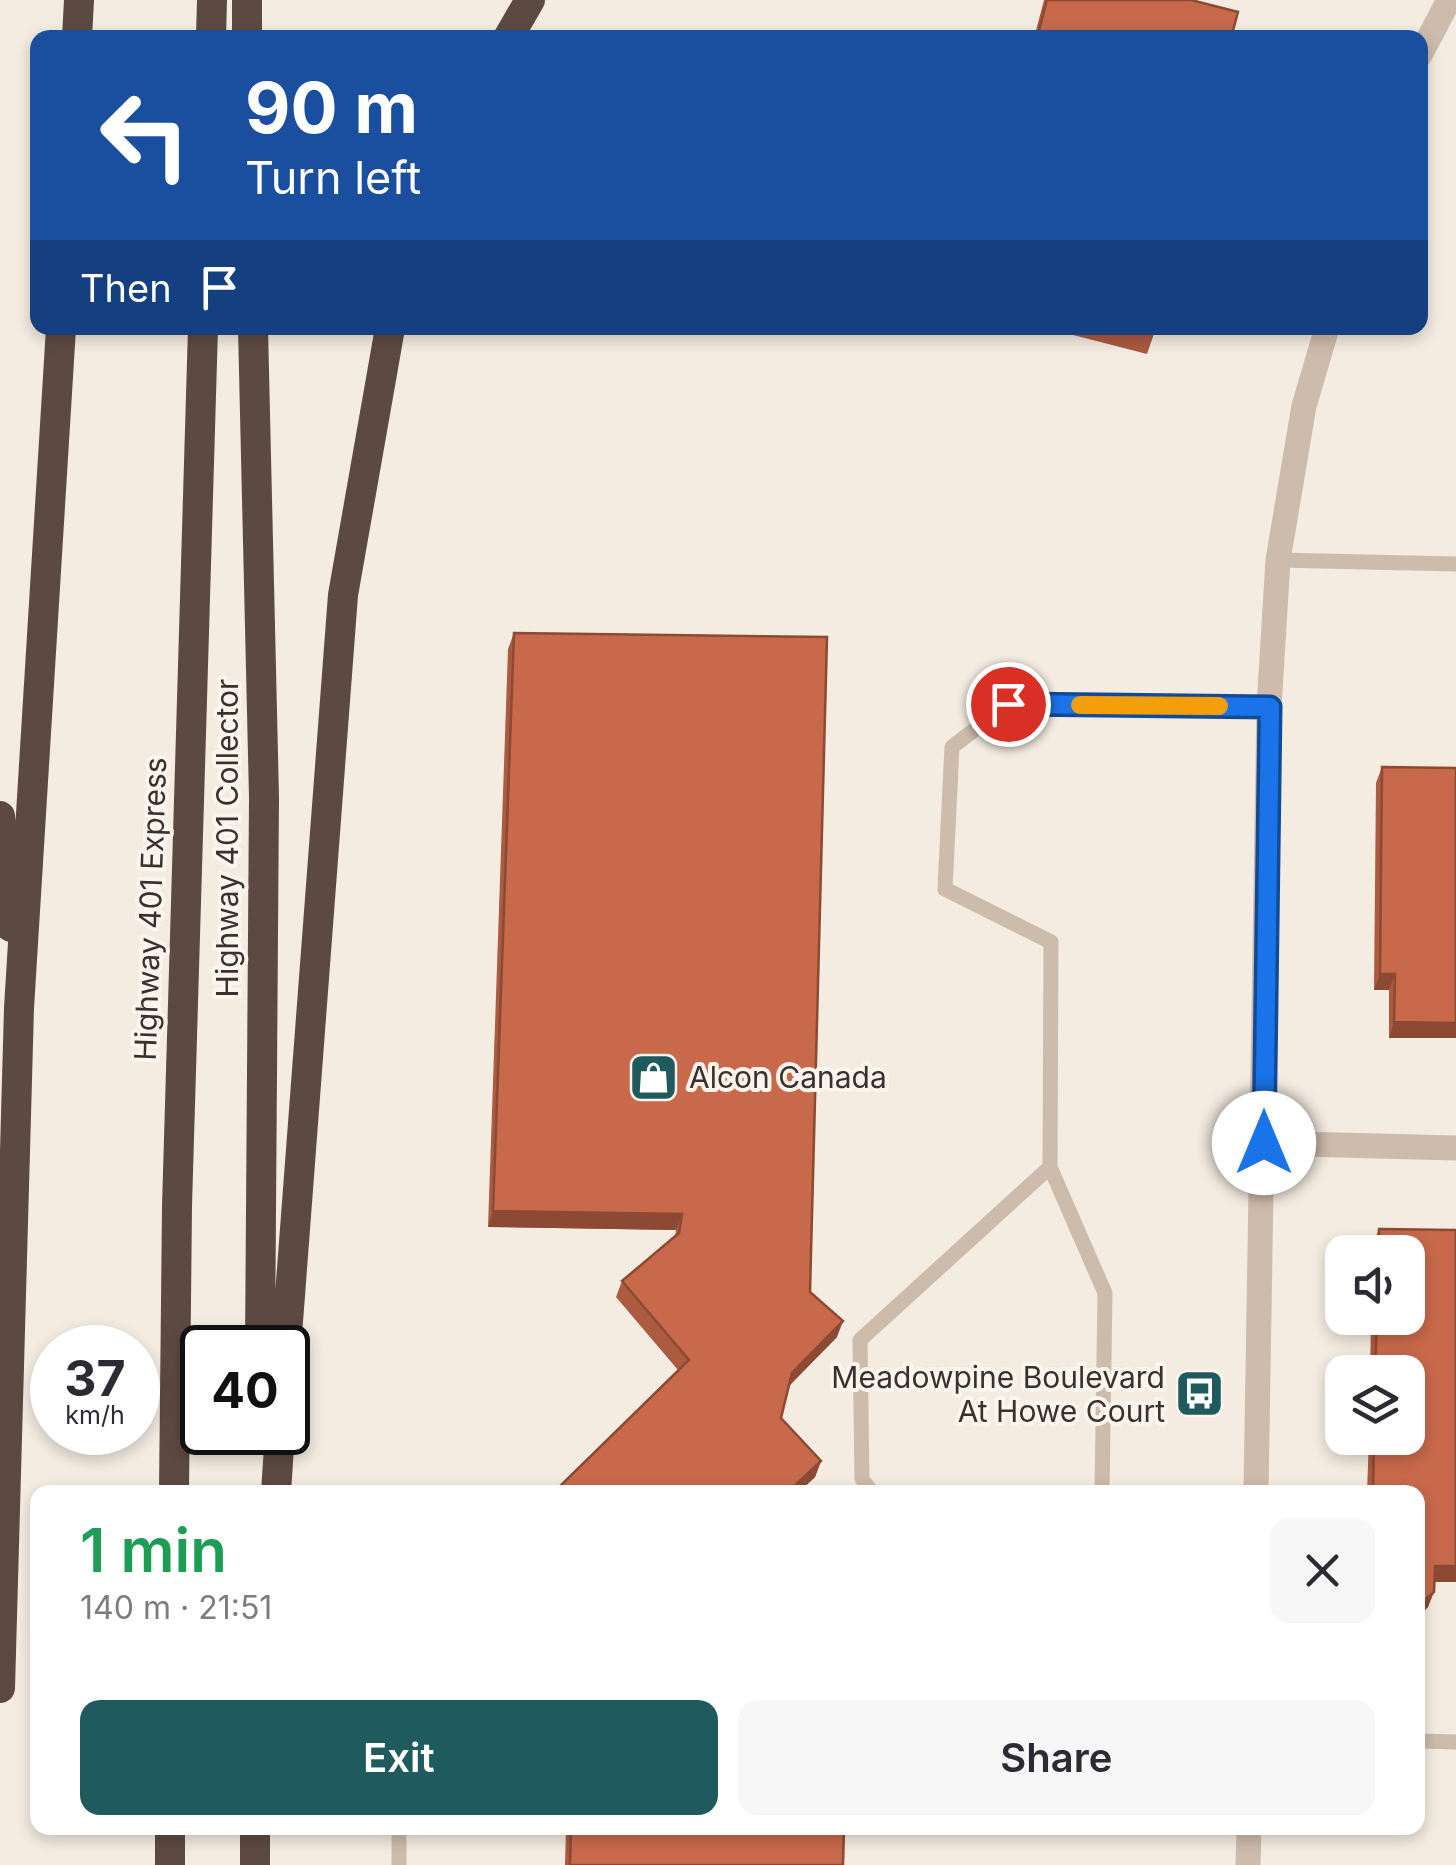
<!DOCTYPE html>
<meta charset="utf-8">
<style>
:root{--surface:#fff;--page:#f7f7f7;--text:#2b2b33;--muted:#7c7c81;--accent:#1f5a5e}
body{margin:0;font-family:Inter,sans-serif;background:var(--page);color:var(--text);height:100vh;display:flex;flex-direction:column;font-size:38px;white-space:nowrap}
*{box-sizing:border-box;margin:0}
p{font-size:32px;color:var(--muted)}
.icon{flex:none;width:55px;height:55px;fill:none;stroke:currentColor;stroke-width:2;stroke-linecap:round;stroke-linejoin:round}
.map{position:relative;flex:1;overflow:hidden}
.drawer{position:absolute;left:30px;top:1485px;width:1395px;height:350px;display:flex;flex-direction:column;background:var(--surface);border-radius:20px;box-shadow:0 5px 15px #0003}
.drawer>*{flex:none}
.banner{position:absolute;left:30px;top:30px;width:1398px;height:305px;border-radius:20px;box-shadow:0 5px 15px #0003;background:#1a4fa0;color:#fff;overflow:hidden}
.tools{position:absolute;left:1325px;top:1235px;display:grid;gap:20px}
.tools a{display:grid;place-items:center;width:100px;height:100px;border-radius:20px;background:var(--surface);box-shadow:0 5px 15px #0003;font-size:50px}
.speed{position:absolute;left:30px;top:1325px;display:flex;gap:20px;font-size:50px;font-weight:700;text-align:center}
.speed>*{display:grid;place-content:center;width:130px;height:130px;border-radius:50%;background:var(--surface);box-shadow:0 5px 15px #0003;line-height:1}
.speed small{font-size:25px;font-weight:400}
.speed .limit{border:5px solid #111;border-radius:15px;background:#fff;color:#111}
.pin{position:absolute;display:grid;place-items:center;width:85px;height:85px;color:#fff;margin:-42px;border:5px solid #fff;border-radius:50%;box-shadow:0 2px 10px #0007}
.me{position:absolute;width:110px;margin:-55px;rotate:0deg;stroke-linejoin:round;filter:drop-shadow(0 0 8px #0008)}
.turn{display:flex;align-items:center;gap:35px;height:210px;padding:0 50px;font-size:45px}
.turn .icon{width:130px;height:130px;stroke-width:2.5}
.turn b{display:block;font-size:70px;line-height:85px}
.then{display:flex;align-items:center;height:95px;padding:0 50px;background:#0003;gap:20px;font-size:38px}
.round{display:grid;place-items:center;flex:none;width:105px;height:105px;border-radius:20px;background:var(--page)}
.summary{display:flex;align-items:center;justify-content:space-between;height:170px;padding:0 50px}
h1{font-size:60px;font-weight:600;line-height:75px;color:#1e9e55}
.button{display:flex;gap:20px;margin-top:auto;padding:20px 50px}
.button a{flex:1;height:115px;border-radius:20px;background:var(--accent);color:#fff;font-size:40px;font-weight:600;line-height:115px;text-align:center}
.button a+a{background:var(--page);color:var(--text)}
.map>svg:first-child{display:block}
</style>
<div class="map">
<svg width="1456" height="1865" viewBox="0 0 1456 1865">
<rect width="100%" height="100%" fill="#f4ebe1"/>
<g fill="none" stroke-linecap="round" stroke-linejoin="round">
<path stroke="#b9a596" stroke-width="6" stroke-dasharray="5 5" stroke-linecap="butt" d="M1224 32 1248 38"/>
<path stroke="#cdbbac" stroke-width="15" d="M1278 560 1456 564
M872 1492 862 1479 860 1340 1050 1167
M1102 1492 1105 1293 1050 1167 1051 942 945 889 952 747 1008 704 1269 707
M1418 1741 1456 1742
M399 1865V1828"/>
<path stroke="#cdbbac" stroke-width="25" d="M1264 1143 1456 1148"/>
<path stroke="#cdbbac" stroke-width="25" d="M1420 55 1449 0
M1256 1492 1269 707 1278 560 1304 406 1327 328
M1248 1865 1249 1828"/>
<path stroke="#5c4a42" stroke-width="30" d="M247 0V38
M77 38 79 0
M211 38 212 0
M508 38 530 0
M253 328 264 797 260 1348
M0 816 11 927
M286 1348 343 595 390 328
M174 1492 177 1206 203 328
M276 1492 280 1432
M0 1688 19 1008 61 328
M170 1865V1828
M255 1865V1828"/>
</g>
<path fill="#ac5a40" d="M1044 0H1191L1231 38H1034Z
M1046 328H1156L1147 354Z
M514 633 810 1292 837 1337 789 1386 781 1418 821 1461 815 1477 799 1492H554L678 1370 616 1297 622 1281 675 1237 676 1230 488 1227 508 649Z
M1382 767 1456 1038H1389V990H1374L1376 783Z
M1379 1229 1456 1230V1582H1434L1428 1607 1418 1617V1492H1367L1369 1438H1408V1372H1370L1371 1318H1408V1252H1373V1244Z
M566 1828H844L843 1865H565Z"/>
<path fill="#8c4a34" d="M1380 974H1395L1389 990H1374Z
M1394 1022 1456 1023V1038H1389Z
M493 1211 682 1214 676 1230 488 1227Z
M843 1321 837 1337 786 1389 792 1373Z
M821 1461 815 1477 799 1492H788Z
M1435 1566H1456V1582H1429Z
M1434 1592 1428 1607 1418 1617V1606Z"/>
<path fill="#c8694b" stroke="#8c4a34" stroke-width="2.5" d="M1047 0H1191L1238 12 1231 38H1037Z
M514 633 827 637 810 1292 843 1321 792 1373 781 1418 821 1461 788 1492H554L689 1360 622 1281 679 1233 682 1214 493 1211Z
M1382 767 1456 768V1023L1394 1022 1395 974H1380Z
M1379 1229 1456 1230V1566H1435L1434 1592 1418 1606V1492H1373L1374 1438H1408V1372H1375L1377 1318H1408V1252H1378Z
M571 1828H844L843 1865H570Z"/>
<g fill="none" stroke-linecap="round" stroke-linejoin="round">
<defs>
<path id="route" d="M1008 704 1270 707 1264 1143"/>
</defs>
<use href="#route" stroke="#114b97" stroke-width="25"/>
<use href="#route" stroke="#1a73e8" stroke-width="18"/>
<path stroke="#f59e0b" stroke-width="18" d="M1080 705 1219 706"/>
</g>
<defs>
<symbol id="shop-square" viewBox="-11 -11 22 22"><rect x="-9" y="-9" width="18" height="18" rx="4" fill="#1f5a5e" stroke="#fbf5ee"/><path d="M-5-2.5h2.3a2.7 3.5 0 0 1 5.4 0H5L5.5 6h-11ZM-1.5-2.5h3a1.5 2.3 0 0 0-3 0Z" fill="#fff"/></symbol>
<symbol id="bus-square" viewBox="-11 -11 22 22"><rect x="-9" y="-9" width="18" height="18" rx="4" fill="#1f5a5e" stroke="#fbf5ee"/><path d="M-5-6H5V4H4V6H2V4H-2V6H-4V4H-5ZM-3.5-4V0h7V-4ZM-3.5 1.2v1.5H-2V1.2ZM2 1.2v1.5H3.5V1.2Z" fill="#fff"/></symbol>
</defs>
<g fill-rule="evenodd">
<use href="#shop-square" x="626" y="1050" width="55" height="55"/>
<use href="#bus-square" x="1172" y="1366" width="55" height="55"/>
</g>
<g text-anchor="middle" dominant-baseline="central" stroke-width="8" stroke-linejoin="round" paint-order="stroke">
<g font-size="30" fill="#3b302b" stroke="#fbf5ee">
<text transform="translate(227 838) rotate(-90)">Highway 401 Collector</text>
<text transform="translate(150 909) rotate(-88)">Highway 401 Express</text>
</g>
<g font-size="30" fill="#3b302b" stroke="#fbf5ee" text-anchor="start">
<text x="689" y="1077">Alcon Canada</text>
<text x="1165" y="1377" text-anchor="end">Meadowpine Boulevard<tspan x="1165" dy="34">At Howe Court</tspan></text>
</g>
</g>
</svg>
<div class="tools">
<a><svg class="icon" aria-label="sound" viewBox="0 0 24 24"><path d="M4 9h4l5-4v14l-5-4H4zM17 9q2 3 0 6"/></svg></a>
<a><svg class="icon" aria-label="layers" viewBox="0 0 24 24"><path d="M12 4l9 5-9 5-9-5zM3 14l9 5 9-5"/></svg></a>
</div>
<div class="speed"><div>37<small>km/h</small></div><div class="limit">40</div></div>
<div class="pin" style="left:1008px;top:704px;background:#d93025"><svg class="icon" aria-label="arrive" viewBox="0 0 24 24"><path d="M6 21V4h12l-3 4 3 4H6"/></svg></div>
<svg class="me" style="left:1264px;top:1143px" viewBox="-20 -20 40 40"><circle r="19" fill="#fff"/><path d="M0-13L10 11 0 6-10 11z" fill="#1a73e8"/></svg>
<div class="banner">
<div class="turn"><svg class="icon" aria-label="left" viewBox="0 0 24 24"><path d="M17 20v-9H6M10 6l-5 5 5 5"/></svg><div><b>90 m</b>Turn left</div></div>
<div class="then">Then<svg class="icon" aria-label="arrive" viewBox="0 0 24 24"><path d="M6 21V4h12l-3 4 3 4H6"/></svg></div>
</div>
<section class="drawer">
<div class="summary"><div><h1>1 min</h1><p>140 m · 21:51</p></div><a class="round"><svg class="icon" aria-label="close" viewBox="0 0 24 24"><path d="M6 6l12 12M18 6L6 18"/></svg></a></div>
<div class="button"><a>Exit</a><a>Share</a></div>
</section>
</div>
